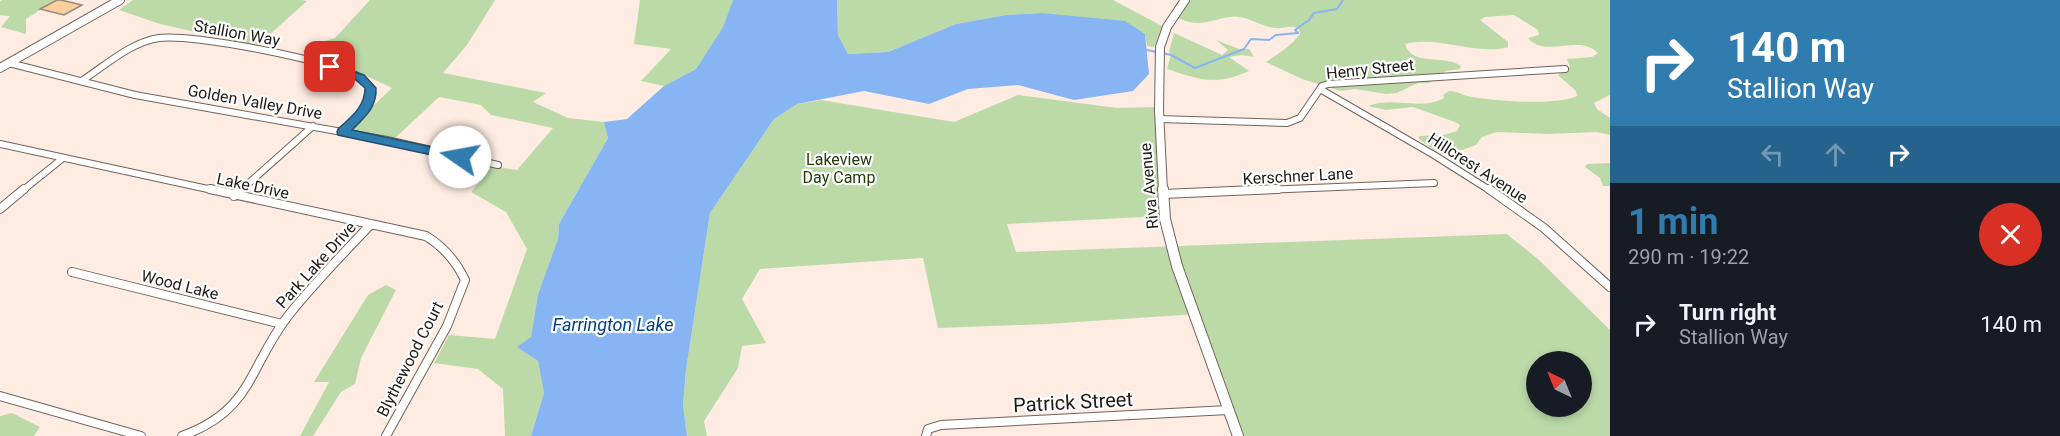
<!DOCTYPE html>
<meta charset="utf-8">
<style>
:root{--surface:#171b24;--page:#242831;--text:#f1f3f6;--muted:#9ea1a6;--accent:#307caf}
body{margin:0;font-family:Roboto,sans-serif;background:var(--page);color:var(--text);height:100vh;display:flex;flex-direction:column;font-size:22px;white-space:nowrap}
*{box-sizing:border-box;margin:0}
p{font-size:20px;color:var(--muted)}
.icon{flex:none;width:33px;height:33px;fill:none;stroke:currentColor;stroke-width:2;stroke-linecap:round;stroke-linejoin:round}
.map{position:relative;flex:1;overflow:hidden}
.drawer{display:flex;flex-direction:column;background:var(--surface);width:450px}
.drawer>*{flex:none}
.banner{background:#307caf;color:#fff;overflow:hidden}
.needle{width:39px;rotate:317deg}
.fabs{position:absolute;left:1526px;top:351px;display:grid;gap:12px}
.fabs a{display:grid;place-items:center;width:66px;height:66px;border-radius:50%;background:var(--surface);box-shadow:0 3px 9px #0003;font-size:30px}
.pin{position:absolute;display:grid;place-items:center;width:51px;height:51px;color:#fff;margin:-26px;border-radius:12px;box-shadow:0 3px 9px #0006}
.me{position:absolute;width:66px;margin:-33px;rotate:282deg;stroke-linejoin:round;filter:drop-shadow(0 0 4px #0008)}
.turn{display:flex;align-items:center;gap:21px;height:126px;padding:0 18px;font-size:27px}
.turn .icon{width:78px;height:78px;stroke-width:2.5}
.turn b{display:block;font-size:42px;line-height:51px}
.lanes{display:flex;align-items:center;height:57px;padding:0 18px;background:#0003;justify-content:center;gap:30px;direction:ltr}
.lanes .off{opacity:.35}
.round{display:grid;place-items:center;flex:none;width:63px;height:63px;border-radius:32px;background:var(--page)}
.summary{display:flex;align-items:center;justify-content:space-between;height:102px;padding:0 18px}
h1{font-size:36px;font-weight:700;line-height:45px;color:var(--accent)}
ul{padding:0;list-style:none}
li{display:flex;align-items:center;gap:18px;height:78px;padding:0 18px}
li div{flex:1}
li b{display:block;font-size:22px}
li em{font-style:normal}
main{display:flex;flex:1;min-height:0}
.map>svg:first-child{display:block}
</style>
<main>
<div class="map">
<svg width="1610" height="436" viewBox="0 0 1610 436">
<rect width="100%" height="100%" fill="#feece2"/>
<path fill="#bcdaa8" fill-rule="evenodd" d="M2 0H55L26 19V34L1 27 10 16 0 15V2Z
M133 0H301L307 1 257 46 160 24 119 10Z
M370 0H495L467 45 443 73 546 93 533 102 568 118 604 122 608 138 559 224 558 239 538 294 531 338 518 347 538 361 544 393 531 436H505L503 389 478 369 434 363 449 335 495 339 527 249 506 212 471 192 492 166 517 170 553 128 491 115 481 105 439 97 394 139 348 130 392 88 306 47 335 38Z
M640 0H733L723 27 696 69 664 86 641 81 671 49 634 44Z
M837 0H1113L1162 26 1154 47 1147 46 1145 34 1042 13 1006 15 956 24 888 52 848 54 838 35Z
M1190 0H1610V95L1594 103 1597 109 1610 118V135L1597 132 1548 134 1497 132 1482 137 1476 145 1448 155 1434 150 1419 139V136L1443 135 1457 131 1460 125 1455 122 1413 107 1386 110 1368 106C1393 96 1421 111 1444 98L1443 95 1449 91C1456 91 1461 94 1467 96 1491 101 1556 106 1577 96L1576 91 1558 75 1570 67 1567 59 1592 57 1598 53C1579 33 1545 59 1528 38L1539 35 1538 30 1514 15 1485 17 1480 20 1508 42V47C1478 56 1437 35 1405 44 1412 67 1445 54 1461 66L1460 69 1445 71 1442 76 1429 83H1418L1397 93 1386 94 1355 89 1341 91 1302 79 1266 62C1278 54 1291 46 1300 34L1299 29C1290 24 1284 29 1276 28 1261 27 1251 18 1239 17 1218 14 1204 31 1178 18Z
M1174 33 1222 55 1228 50 1216 40 1239 49H1249L1254 57 1242 55 1229 57 1249 71C1215 86 1201 80 1167 69L1171 55 1169 52Z
M1018 95 1117 108 1155 107 1164 216 1007 224 1016 252 1507 234 1539 260 1610 330V436H1242L1197 314 1048 324 938 328 923 258 760 269 742 299 766 343 742 346 738 368 704 421 707 436H687L683 405 686 370 710 213 774 119 797 104 821 100 954 122ZM1536 362H1581V406H1536Z
M1610 163V186H1603L1600 178 1585 167 1587 164Z
M386 285 396 290 361 358 355 384 341 392 313 436H300L329 382H314L368 295Z
M12 413 40 427 34 436H0V416Z"/>
<path fill="#87b4f3" d="M733 0H837L838 35 848 54 888 52 956 24 1006 15 1042 13 1125 21 1145 34 1149 74 1133 91 1074 100 1018 85 968 89 929 104 864 91 797 104 774 119 710 213 686 370 683 405 687 436H531L544 393 538 361 517 347 531 337 538 294 558 239 559 224 608 138 604 122 627 119 664 86 696 69 723 27Z"/>
<g fill="none" stroke-linecap="round" stroke-linejoin="round">
<path stroke="#87b4f3" stroke-width="2" d="M1147 50 1171 55 1195 68 1244 49 1251 39 1269 40 1276 35 1298 33 1295 30 1309 20 1314 13 1337 9 1343 0"/>
</g>
<path fill="#facf9c" stroke="#95897c" stroke-width="1.5" d="M57 0H61L82 5 64 15 40 9Z"/>
<g fill="none" stroke-linecap="round" stroke-linejoin="round">
<defs>
<path id="street-far1" d="M9 63 135 95 387 140 498 165
M83 80C106 65 131 42 159 38 190 33 335 61 361 78 364 80 367 85 370 88 369 108 356 119 343 132
M1320 89 1434 155 1491 191
M1159 119 1287 123 1300 118 1322 86 1328 84 1565 69
M0 144 217 191
M22 191 63 158
M240 191 313 126
M1241 191 1434 183"/>
<path id="street" d="M210 189 426 236C444 247 456 261 465 280L447 326 386 436
M1489 189 1544 228 1610 287
M1163 194 1278 189
M234 196 242 189
M0 209 24 189
M72 272 282 324
M0 396 141 436
M182 436C253 410 248 368 288 316 313 284 343 254 371 224
M926 436 928 429 941 425 1228 410"/>
<path id="secondary-far1" d="M0 68 120 0
M1163 191 1159 110 1160 47 1167 27 1185 0"/>
<path id="secondary" d="M1163 189 1165 219 1177 266 1238 436"/>
</defs>
<use href="#street-far1" stroke="#72635a" stroke-width="8"/>
<use href="#street" stroke="#72635a" stroke-width="10"/>
<use href="#secondary-far1" stroke="#72635a" stroke-width="10"/>
<use href="#secondary" stroke="#72635a" stroke-width="12"/>
<use href="#street-far1" stroke="#fff" stroke-width="6"/>
<use href="#street" stroke="#fff" stroke-width="8"/>
<use href="#secondary-far1" stroke="#fff" stroke-width="8"/>
<use href="#secondary" stroke="#fff" stroke-width="10"/>
</g>
<path fill="#307caf" stroke="#1f5172" stroke-width="1.5" d="M330 64 364 75 376 88C377 107 365 117 352 130L460 153 465 154 467 157 465 160 460 161 338 135 337 132 338 129C351 117 365 107 365 88L356 80 326 70 324 67Z"/>
<g text-anchor="middle" dominant-baseline="central" stroke-width="4.5" stroke-linejoin="round" paint-order="stroke">
<g font-size="16" fill="#201a16" stroke="#fefefe">
<text transform="translate(237 33) rotate(10)">Stallion Way</text>
<text transform="translate(1370 69) rotate(-6)">Henry Street</text>
<text transform="translate(255 102) rotate(10)">Golden Valley Drive</text>
<text transform="translate(1478 168) rotate(33)">Hillcrest Avenue</text>
<text transform="translate(1298 176) rotate(-3)">Kerschner Lane</text>
<text transform="translate(253 186) rotate(12)">Lake Drive</text>
<text transform="translate(1149 186) rotate(-95)">Riva Avenue</text>
<text transform="translate(316 265) rotate(-48)">Park Lake Drive</text>
<text transform="translate(180 285) rotate(14)">Wood Lake</text>
<text transform="translate(410 359) rotate(-63)">Blythewood Court</text>
</g>
<g font-size="16" fill="#233c0b" stroke="#fefefe">
<text x="839" y="159">Lakeview<tspan x="839" dy="18">Day Camp</tspan></text>
</g>
<g font-size="18" font-style="italic" fill="#013f86" stroke="#fefefe">
<text x="613" y="324">Farrington Lake</text>
</g>
<g font-size="20" fill="#201a16" stroke="#fefefe">
<text transform="translate(1073 402) rotate(-3)">Patrick Street</text>
</g>
</g>
</svg>
<div class="fabs">
<a><svg class="needle" viewBox="-14 -14 28 28"><path d="M0-13l5 13h-10z" fill="#e53935"/><path d="M0 13l5-13h-10z" fill="#9ea1a6"/></svg></a>
</div>
<div class="pin" style="left:330px;top:67px;background:#d93025"><svg class="icon" aria-label="arrive" viewBox="0 0 24 24"><path d="M6 21V4h12l-3 4 3 4H6"/></svg></div>
<svg class="me" style="left:460px;top:157px" viewBox="-20 -20 40 40"><circle r="19" fill="#fff"/><path d="M0-13L10 11 0 6-10 11z" fill="#307caf"/></svg>
</div>
<section class="drawer">
<div class="banner">
<div class="turn"><svg class="icon" aria-label="right" viewBox="0 0 24 24"><path d="M7 20v-9h11M14 6l5 5-5 5"/></svg><div><b>140 m</b>Stallion Way</div></div>
<div class="lanes"><svg class="icon off" aria-label="left" viewBox="0 0 24 24"><path d="M17 20v-9H6M10 6l-5 5 5 5"/></svg><svg class="icon off" aria-label="ahead" viewBox="0 0 24 24"><path d="M12 20V5M6 11l6-6 6 6"/></svg><svg class="icon" aria-label="right" viewBox="0 0 24 24"><path d="M7 20v-9h11M14 6l5 5-5 5"/></svg></div>
</div>
<div class="summary"><div><h1>1 min</h1><p>290 m · 19:22</p></div><a class="round" style="background:#d93025;color:#fff"><svg class="icon" aria-label="close" viewBox="0 0 24 24"><path d="M6 6l12 12M18 6L6 18"/></svg></a></div>
<ul>
<li><svg class="icon" aria-label="right" viewBox="0 0 24 24"><path d="M7 20v-9h11M14 6l5 5-5 5"/></svg><div><b>Turn right</b><p>Stallion Way</p></div><em>140 m</em></li>
</ul>
</section>
</main>
